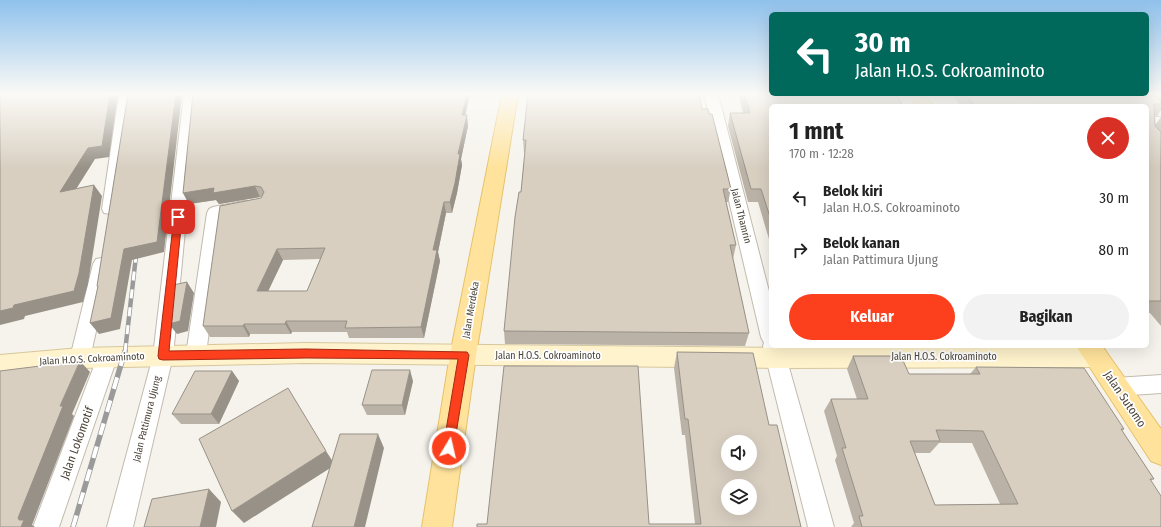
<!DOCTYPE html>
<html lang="id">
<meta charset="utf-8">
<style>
:root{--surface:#fff;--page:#f2f2f2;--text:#222;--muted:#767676;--accent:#fc3f1d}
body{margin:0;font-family:"Fira Sans Condensed",sans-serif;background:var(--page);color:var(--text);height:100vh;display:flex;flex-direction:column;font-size:15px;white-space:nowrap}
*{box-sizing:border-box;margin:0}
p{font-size:13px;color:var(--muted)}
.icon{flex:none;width:22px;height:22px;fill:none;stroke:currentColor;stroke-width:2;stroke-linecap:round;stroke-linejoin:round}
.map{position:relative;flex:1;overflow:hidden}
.details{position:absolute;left:769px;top:104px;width:380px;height:244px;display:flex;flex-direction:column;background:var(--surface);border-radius:6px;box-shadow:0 4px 16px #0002}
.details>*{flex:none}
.top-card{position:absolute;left:769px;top:12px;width:380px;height:84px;border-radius:6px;box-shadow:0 4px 16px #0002;background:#00695c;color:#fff;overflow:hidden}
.controls{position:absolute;left:721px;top:435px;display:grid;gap:8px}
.controls a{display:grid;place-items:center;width:36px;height:36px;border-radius:50%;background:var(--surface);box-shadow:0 4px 16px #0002;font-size:20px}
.pin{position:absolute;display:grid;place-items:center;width:34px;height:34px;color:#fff;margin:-17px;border-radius:8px;box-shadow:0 2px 6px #0006}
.me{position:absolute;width:44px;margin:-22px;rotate:9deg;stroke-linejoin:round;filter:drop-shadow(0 0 3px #0008)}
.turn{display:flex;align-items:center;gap:14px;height:84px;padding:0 20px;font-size:18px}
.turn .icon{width:52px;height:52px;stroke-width:2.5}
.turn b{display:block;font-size:28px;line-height:34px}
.round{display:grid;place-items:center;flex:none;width:42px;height:42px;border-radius:21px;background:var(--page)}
.head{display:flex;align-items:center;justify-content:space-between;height:68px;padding:0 20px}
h1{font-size:24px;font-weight:700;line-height:30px}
.primary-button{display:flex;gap:8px;margin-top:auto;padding:8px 20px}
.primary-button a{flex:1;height:46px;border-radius:24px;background:var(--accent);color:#fff;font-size:16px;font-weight:700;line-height:46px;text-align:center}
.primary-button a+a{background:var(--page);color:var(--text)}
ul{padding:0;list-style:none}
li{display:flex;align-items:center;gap:12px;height:52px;padding:0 20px}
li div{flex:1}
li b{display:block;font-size:15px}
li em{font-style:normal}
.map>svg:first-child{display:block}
</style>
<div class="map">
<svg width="1161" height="527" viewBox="0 0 1161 527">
<rect width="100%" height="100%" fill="#f6f3ec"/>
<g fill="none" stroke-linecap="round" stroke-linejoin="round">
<defs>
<path id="street" d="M119 94H133V103L118 209 116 213 110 214 104 213 102 209Z
M184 94H198L173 356 133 527H107L153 356Z
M704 94H718L771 299V346H783L834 527H808L763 346 764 343 761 337Z
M1147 117H1161V125H1147Z
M244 201 250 202 252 206 250 210 223 216 206 355 203 361 196 363 189 361 186 355 207 213 209 209 213 207Z
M102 258 108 259 111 264 90 358 87 364 80 366 73 364 70 358 93 264 96 259Z
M107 350 114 352 117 358 59 527H33L97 358 100 352Z
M1161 375V393L1116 396 1108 393 1105 387 1108 381 1116 378Z"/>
<path id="secondary" d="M305 343 776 348 1096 347 1105 350 1109 357 1105 364 1096 367 776 368 305 363 80 368 0 377V355L80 348Z"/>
<path id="primary" d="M502 94H518L476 355 452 527H422L450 355Z
M909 94H925L933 106H917Z
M1076 346H1102L1161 429V465L1151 461Z"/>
</defs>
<use href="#street" stroke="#c2bbae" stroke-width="2"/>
<use href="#secondary" stroke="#d6c79b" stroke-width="2"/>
<use href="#primary" stroke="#e6c16a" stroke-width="2"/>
<use href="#street" fill="#fff" fill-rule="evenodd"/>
<use href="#secondary" fill="#fff3cd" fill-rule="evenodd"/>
<use href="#primary" fill="#ffe39c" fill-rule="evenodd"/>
<defs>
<path id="rail-far1" d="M125 352 137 247"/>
<path id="rail" d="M73 527 125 351"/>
</defs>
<use href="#rail-far1" stroke="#9a9a9a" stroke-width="4.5"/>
<use href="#rail" stroke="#9a9a9a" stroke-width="5.5"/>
<use href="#rail-far1" stroke="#fff" stroke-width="3" stroke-dasharray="9" stroke-linecap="butt"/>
<use href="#rail" stroke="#fff" stroke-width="4" stroke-dasharray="12" stroke-linecap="butt"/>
</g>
<path fill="#bab2a6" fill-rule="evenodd" d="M739 94H896L771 106V246L758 202H748L728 126 730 113H743L739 98Z
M952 94H1161V110L1157 116H1155V125L1161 117V326L1150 313H1147V106H961Z
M702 109 731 189 728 202H726L736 245 733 259 749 333 745 346 505 344 504 331 521 192 525 153H524L523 140Z
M466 115 468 126 461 159 462 165 457 193 452 213H446L438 252 440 261 424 338H349L347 332H292L291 334H250L249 337H210L203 326 262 197H260L219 204 216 200 189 204 183 193ZM320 259 307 291H268L283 260Z
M677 352 769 425 801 527 649 524H695L685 435H682L674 368Z
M853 356 909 374H970L976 367 1124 429 1122 431 1154 479 1151 480 1161 527H851L854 523 835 460 837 456 824 411 831 399H857L847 369ZM939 443H972L1000 504 935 505 915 453H930Z
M232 371 239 381 219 424H181L172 414Z
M413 381 405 415H367L362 405Z"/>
<path fill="#979187" d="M110 94H118L109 157 95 159 68 202 60 192Z
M176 94H182L164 252 132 260 120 329 99 334 90 323Z
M467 94H470L463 126 462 115Z
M467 115 468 126 461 159 462 165 457 193 452 213 450 202 458 154Z
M94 185 102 196 88 284 83 302 25 316 24 319 0 325V311Z
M255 186 260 197 219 204 216 200 189 204 183 193 214 188Z
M444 202 446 213 438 252 440 261 424 338 421 327 433 250Z
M277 249 283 260 263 302 257 291Z
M187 282 194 293 188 331 177 334 169 324Z
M286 321 292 332 291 334 285 324Z
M244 324 250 334 249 337 243 326Z
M80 361 90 372 72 414 74 416 32 525 35 527H21L19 520 18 518 60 406Z
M410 370 413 381 405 415 402 405Z
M232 371 239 381 219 424 211 414Z
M378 434 384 448 365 527H354Z
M326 451 335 465 244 523 232 511Z
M209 489 221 502 216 527H200Z"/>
<path fill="#d8cfc1" stroke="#979187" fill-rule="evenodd" d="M0 94H110L102 146 88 148 60 192 94 185 79 273 74 291 14 305 13 308 0 311Z
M128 94H176L157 242 124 249 111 318 90 323 98 286H97Z
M193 94H467L462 115H467L458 154H460L455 183 450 202H444L433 250H437L421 327 345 328 347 321H286L285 324H244L243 326H203L220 206 261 198 264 192 261 187 255 186 213 193 214 188 183 193ZM325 248 307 291H257L277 249Z
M528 94H699L702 109H708L709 114H712L731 189H723L736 245H730L749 333 504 331 515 217 519 192H521L526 140H523Z
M744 94H896L903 106H771V220L761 189H751L730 113H750Z
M966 94H1020L1021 96H1031V94H1154V96L1161 101V104H1154L1155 126 1161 132V301H1147V106H975Z
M187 282 180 321 169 324 173 285Z
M677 352 753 353 769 425H777L801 527H477V524H487L504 366H638L649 524H701L688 419H685ZM728 442H750V464H728ZM728 486H750V508H728Z
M853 356H901L909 374H980L976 367 1084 368 1124 429H1121L1154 479H1150L1161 496V527H862L859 516H863L842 448H846L831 399H868ZM936 430 983 431 1018 504 935 505 910 441H940Z
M80 361 60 406H63L18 518 19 520H24L21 527H0V371Z
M372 370H410L402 405H362Z
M195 371H232L211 414H172Z
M288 388 326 451 232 511 199 439Z
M340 434H378L354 527H312Z
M209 489 200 527H144L152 499Z"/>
<linearGradient id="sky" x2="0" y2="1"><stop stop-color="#8fc1ec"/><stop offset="0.56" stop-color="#fbfaf6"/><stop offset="1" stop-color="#fbfaf6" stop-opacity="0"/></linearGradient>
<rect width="1161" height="168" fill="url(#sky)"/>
<path fill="#fc3f1d" stroke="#a42913" d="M178 214 182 217 169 351 306 349 467 352 469 355 453 452 449 454 445 452 443 448 458 359 306 358 163 360 159 359 158 356 174 217Z"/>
<g text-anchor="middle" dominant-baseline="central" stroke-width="3.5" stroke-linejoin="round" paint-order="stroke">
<g font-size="10" fill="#4b4439" stroke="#fff">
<text transform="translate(741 216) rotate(76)">Jalan Thamrin</text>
<text transform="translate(471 310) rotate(-80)">Jalan Merdeka</text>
<text x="548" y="356">Jalan H.O.S. Cokroaminoto</text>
<text x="944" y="357">Jalan H.O.S. Cokroaminoto</text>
<text transform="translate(92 359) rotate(-3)">Jalan H.O.S. Cokroaminoto</text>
<text transform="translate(147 419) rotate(-76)">Jalan Pattimura Ujung</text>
</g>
<g font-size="12" fill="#4b4439" stroke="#fff">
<text transform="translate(1125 399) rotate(56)">Jalan Sutomo</text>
<text transform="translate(77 443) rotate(-70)">Jalan Lokomotif</text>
</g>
</g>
</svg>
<div class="controls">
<a><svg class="icon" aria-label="sound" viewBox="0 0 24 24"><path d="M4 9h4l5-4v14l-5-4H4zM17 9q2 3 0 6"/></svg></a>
<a><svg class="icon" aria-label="layers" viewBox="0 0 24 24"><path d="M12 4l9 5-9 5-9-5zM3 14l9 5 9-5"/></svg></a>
</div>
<div class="pin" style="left:178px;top:217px;background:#d93025"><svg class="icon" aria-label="arrive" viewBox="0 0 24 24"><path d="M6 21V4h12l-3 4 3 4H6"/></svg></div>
<svg class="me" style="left:449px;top:448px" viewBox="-20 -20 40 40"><circle r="17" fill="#fc3f1d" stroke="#fff" stroke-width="3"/><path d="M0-11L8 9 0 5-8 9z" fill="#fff"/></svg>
<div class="top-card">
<div class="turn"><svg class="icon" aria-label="left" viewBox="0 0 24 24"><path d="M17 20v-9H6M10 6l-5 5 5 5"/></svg><div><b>30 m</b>Jalan H.O.S. Cokroaminoto</div></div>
</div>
<section class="details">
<div class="head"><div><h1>1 mnt</h1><p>170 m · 12:28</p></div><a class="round" style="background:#d93025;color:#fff"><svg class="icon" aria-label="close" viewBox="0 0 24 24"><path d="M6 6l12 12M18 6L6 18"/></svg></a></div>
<ul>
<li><svg class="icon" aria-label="left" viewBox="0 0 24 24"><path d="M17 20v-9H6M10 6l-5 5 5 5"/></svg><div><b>Belok kiri</b><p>Jalan H.O.S. Cokroaminoto</p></div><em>30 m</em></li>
<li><svg class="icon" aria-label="right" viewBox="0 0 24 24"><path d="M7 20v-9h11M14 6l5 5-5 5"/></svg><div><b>Belok kanan</b><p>Jalan Pattimura Ujung</p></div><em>80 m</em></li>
</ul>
<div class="primary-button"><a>Keluar</a><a>Bagikan</a></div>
</section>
</div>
